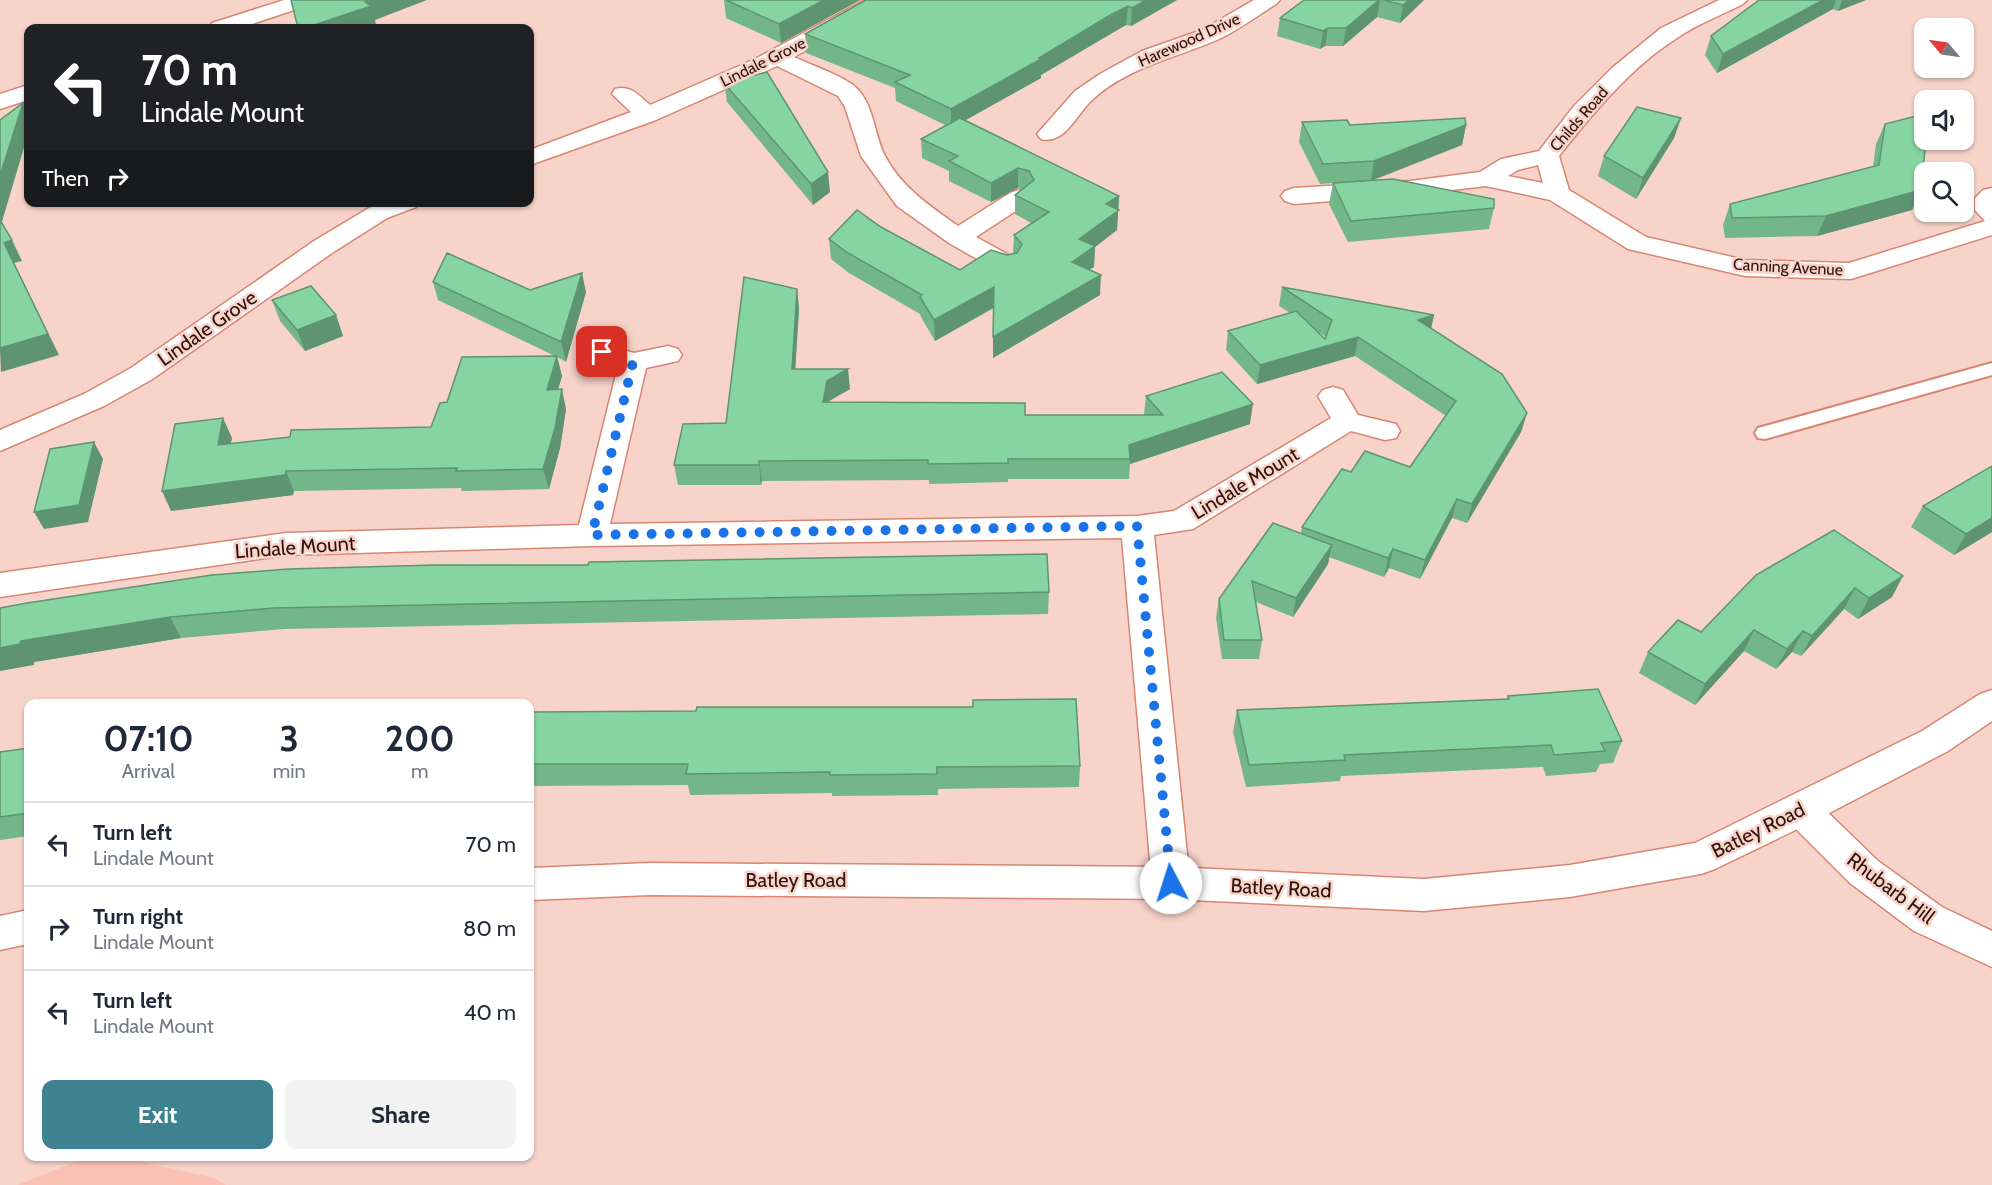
<!DOCTYPE html>
<style>
:root{--surface:#fff;--page:#f2f2f3;--text:#1f2937;--muted:#747a83;--line:#e0e1e3;--accent:#3e8191}
body{margin:0;font-family:Cabin,sans-serif;background:var(--page);color:var(--text);height:100vh;display:flex;flex-direction:column;font-size:22px;white-space:nowrap}
*{box-sizing:border-box;margin:0}
p{font-size:20px;color:var(--muted)}
.icon{flex:none;width:33px;height:33px;fill:none;stroke:currentColor;stroke-width:2;stroke-linecap:round;stroke-linejoin:round}
.map{position:relative;flex:1;overflow:hidden}
.sheet{position:absolute;left:24px;top:699px;width:510px;height:462px;display:flex;flex-direction:column;background:var(--surface);border-radius:12px;box-shadow:0 2px 4px #0004}
.sheet>*{flex:none}
.hud{position:absolute;left:24px;top:24px;width:510px;height:183px;border-radius:12px;box-shadow:0 2px 4px #0004;background:#202124;color:#fff;overflow:hidden}
.needle{width:39px;rotate:299deg}
.controls{position:absolute;left:1914px;top:18px;display:grid;gap:12px}
.controls a{display:grid;place-items:center;width:60px;height:60px;border-radius:12px;background:var(--surface);box-shadow:0 2px 4px #0004;font-size:30px}
.pin{position:absolute;display:grid;place-items:center;width:51px;height:51px;color:#fff;margin:-26px;border-radius:12px;box-shadow:0 3px 9px #0006}
.me{position:absolute;width:66px;margin:-33px;rotate:355deg;stroke-linejoin:round;filter:drop-shadow(0 0 4px #0008)}
.turn{display:flex;align-items:center;gap:21px;height:126px;padding:0 18px;font-size:27px}
.turn .icon{width:78px;height:78px;stroke-width:2.5}
.turn b{display:block;font-size:42px;line-height:51px}
.then{display:flex;align-items:center;height:57px;padding:0 18px;background:#0003;gap:12px;font-size:22px}
.eta{display:flex;justify-content:space-evenly;align-items:center;height:102px;text-align:center}
.eta b{font-size:36px;font-weight:700;line-height:42px}
.action{display:flex;gap:12px;margin-top:auto;padding:12px 18px}
.action a{flex:1;height:69px;border-radius:12px;background:var(--accent);color:#fff;font-size:24px;font-weight:700;line-height:69px;text-align:center}
.action a+a{background:var(--page);color:var(--text)}
ul{padding:0;list-style:none}
li{display:flex;align-items:center;gap:18px;height:84px;padding:0 18px;border-top:2px solid var(--line)}
li div{flex:1}
li b{display:block;font-size:22px}
li em{font-style:normal}
.map>svg:first-child{display:block}
</style>
<div class="map">
<svg width="1992" height="1185" viewBox="0 0 1992 1185">
<rect width="100%" height="100%" fill="#f7d3ca"/>
<path fill="#fbc2b3" d="M91 1156 119 1157 215 1178 226 1185H17Z"/>
<g fill="none" stroke-linecap="round" stroke-linejoin="round">
<defs>
<path id="service" d="M1992 363V375L1765 439 1758 438 1755 433 1758 428Z"/>
<path id="minor" d="M865 0H892L888 4 794 57C813 66 836 73 853 85 874 101 874 135 885 156 902 188 930 206 958 226L1010 193 1019 190 1028 193 1032 198 1028 203 976 237 1016 259 1020 265 1016 271 1007 273 998 271 949 243 897 206 861 156 845 107 838 96 777 66 656 120 530 165V150L631 112 612 94 615 89C631 85 638 95 650 105L755 59Z
M1254 0H1280L1276 4C1257 16 1237 31 1217 40 1175 58 1122 69 1089 103 1075 118 1063 145 1041 139L1037 134 1075 91 1100 74 1142 51 1202 30Z
M1719 0H1747L1743 4C1722 15 1697 24 1677 38 1631 67 1592 114 1559 156L1569 190 1646 237 1745 260 1849 263 1985 221 1975 210V198L1983 190 1992 188V235L1851 279 1745 276 1628 249 1550 200 1486 186 1410 195 1294 204 1285 201 1281 196 1285 191 1294 188 1410 181 1480 172 1501 159 1539 151 1574 106 1612 68 1661 28ZM1538 165 1543 183 1508 176 1518 170Z
M383 202H419L416 207 387 218 332 253 151 380 104 406 0 451V430L84 394 131 368 314 241 369 208Z
M602 344 634 353 668 346 678 349 682 355 678 361 646 368 610 524 1137 516 1174 511 1331 418 1318 396 1323 390 1333 387 1343 390 1358 415 1396 424 1400 431 1396 438 1385 440 1351 431 1193 529 1154 535 1190 883 1185 894 1171 899 1157 894 1152 883 1122 538 592 546 286 555 0 597V573L286 533 579 525 618 366 592 358 588 352 592 346Z
M1801 795 1814 799 1878 861 1942 907 1992 931V967L1914 931 1850 883 1788 821 1782 810 1788 799Z"/>
<path id="tertiary" d="M284 0H316L312 4 240 28H209L212 23Z
M28 85V100L0 109V94Z
M1992 690V721L1948 751 1814 821 1715 869 1701 874 1570 897 1424 911 1171 899 650 895 530 900V868L650 863 1171 867 1424 879 1570 865 1695 843 1922 731 1980 694Z
M28 910V944L0 950V916Z"/>
</defs>
<use href="#service" stroke="#d88671" stroke-width="4"/>
<use href="#minor" stroke="#d88671" stroke-width="3"/>
<use href="#tertiary" stroke="#d88671" stroke-width="3"/>
<use href="#service" fill="#fff" fill-rule="evenodd"/>
<use href="#minor" fill="#fff" fill-rule="evenodd"/>
<use href="#tertiary" fill="#fff" fill-rule="evenodd"/>
</g>
<path fill="#73b68a" fill-rule="evenodd" d="M724 0H860L781 43 726 18Z
M866 0H1177L1131 26 1126 25 1111 33 1041 75V78L966 120 1119 196 1117 230 1095 247 1094 267 1089 269 1100 295 993 358 994 308 935 341 921 317 920 314 849 273 831 259 829 239 881 227 960 270 1013 254 1014 235 1031 223 1015 214V195L1022 189 1018 188 991 202 949 181V171L922 158 921 139 945 125 896 101 895 88 806 53 805 34Z
M1304 0H1424L1400 23 1377 17 1343 46H1325L1320 49 1277 36 1280 18Z
M1759 0H1866L1838 11 1833 9 1717 73 1705 55 1711 36Z
M724 83 830 192 813 205 727 102Z
M1681 118 1674 138 1636 199 1598 176 1604 156Z
M1302 122 1350 125H1466L1462 145 1372 180 1494 208 1489 229 1348 242 1329 204 1333 183 1320 184 1299 142Z
M1885 124 1921 190 1912 210 1817 236 1725 238 1723 225 1730 204 1873 167 1876 144Z
M433 282 530 290 586 292 566 362 557 357 562 376 558 389 566 409 560 448 549 489 462 491 461 488 294 491 293 495 171 511 232 438 230 444 431 427 555 356 438 300Z
M1282 287 1434 315 1431 328 1527 413 1521 432 1467 523 1452 518 1420 579 1389 568 1384 577 1329 557 1328 564 1293 617 1256 602 1262 640 1259 659H1222L1216 618 1219 599 1301 533 1302 527 1351 472 1410 467 1446 416 1355 356 1257 384 1226 350 1228 331 1290 313 1279 306ZM1314 329 1326 337 1325 339Z
M797 289 799 309 795 369 850 389 829 401 828 402 1025 415H1144L1146 396 1250 424 1130 464 1129 479H1008V482L929 484V480L762 481 761 485H678L674 465 726 423Z
M272 300 336 315 343 336 305 351 280 321Z
M1992 466V532L1954 555 1911 527 1923 506Z
M1834 530 1892 597 1858 619 1844 609 1801 656 1792 652 1776 669 1744 651 1695 705 1639 673 1648 652 1701 632Z
M1049 592 1048 614 284 629 181 638 34 662V665L0 608Z
M1508 696 1622 741 1613 763 1600 764 1596 772 1546 776 1543 767 1341 776 1340 781 1246 787 1233 732 1237 710 1507 699Z
M530 712 1080 766 1079 787 938 789V795L832 796V793L690 795 688 785 530 786Z
M28 748V836L0 840V752Z"/>
<path fill="#5e9471" d="M372 0H427L375 20 376 25 366 28H305Z
M824 0H860L781 43 779 24Z
M1146 0H1177L1131 26 1132 8Z
M1380 0 1377 17 1343 46 1346 28Z
M1409 0H1424L1400 23 1403 5Z
M1823 0H1836L1833 9 1717 73 1723 54Z
M1842 0H1866L1838 11Z
M1128 6 1126 25 1041 75V78L951 128V109Z
M1328 28 1325 46 1320 49 1323 31Z
M23 103 28 115V134L1 225 0 223V176Z
M1681 118 1674 138 1636 199 1643 178Z
M1466 125 1462 145 1371 181 1374 161Z
M1018 168V188L991 202V183Z
M828 172 830 192 813 205 811 184Z
M1921 190 1912 210 1817 236 1826 216Z
M1119 196 1117 230 1095 247 1094 267 1071 282 1072 262 1079 239 1106 204Z
M12 240 22 261 14 263 59 355 1 372 0 348 4 243Z
M582 273 586 292 566 362 561 342Z
M1101 275 1100 295 993 358V337Z
M994 287V307L935 341 934 320Z
M797 289 799 309 794 389 792 369Z
M336 315 343 336 305 351 297 330Z
M1434 315 1430 334 1418 320Z
M1358 337 1355 356 1257 384 1260 365Z
M557 356 562 376 552 410 547 390Z
M848 369 850 389 829 401 825 422 823 402 827 381Z
M562 389 566 409 560 448 549 489 543 469Z
M1253 404 1250 424 1130 464 1129 445Z
M1527 413 1521 432 1467 523 1472 504Z
M223 418 232 438 226 465 218 445Z
M94 442 103 459 88 522 44 529 34 512Z
M759 461 762 481 761 485 759 465Z
M286 471 294 491 293 495 171 511 162 491Z
M1457 499 1452 518 1420 579 1425 560Z
M1992 518V532L1954 555 1966 534Z
M1332 545 1328 564 1293 617 1296 598Z
M1393 549 1389 568 1384 577 1388 558Z
M1903 576 1892 597 1858 619 1869 598Z
M1855 588 1844 609 1801 656 1812 636Z
M170 617 181 638 34 662V665L0 671V648L21 641Z
M1754 630 1744 651 1695 705 1705 684Z
M1803 631 1792 652 1776 669 1787 649Z"/>
<path fill="#86d4a1" stroke="#5e9471" stroke-width="1.5" d="M291 0H372L365 2 371 6 305 28H298Z
M726 0H824L779 24Z
M866 0H1146L1132 8 1128 6 1112 14 1039 58 1041 59 951 109 895 82 910 75 805 34Z
M1304 0H1379L1346 28H1328L1323 31 1280 18Z
M1383 0H1409L1403 5Z
M1759 0H1823L1723 54 1711 36Z
M767 72 828 172 811 184 724 83Z
M23 103 0 176V120Z
M1637 107 1681 118 1643 178 1604 156Z
M1924 114V140H1926L1921 190 1826 216 1732 218 1730 204 1879 165 1885 124Z
M960 118 1119 196 1106 204 1119 210 1079 239 1095 246 1072 262 1101 275 993 337 994 287 934 320 920 297 922 295 848 253 829 239 857 210 881 227 960 270 991 250 1007 255 1017 253 1022 244 1014 235 1049 212 1015 195 1034 180 1029 171 1018 168 991 183 949 161 958 156 921 139Z
M1465 118 1466 125 1374 161 1323 164 1302 122 1347 120 1350 125Z
M1393 179 1494 199V208L1351 221 1333 183Z
M0 220 12 240 4 243 48 334 0 348Z
M447 253 530 290 582 273 561 342 433 282Z
M744 277 797 289 792 369H848L827 381 823 402 1025 403V415H1163L1146 396 1222 372 1253 404 1129 445 1130 459H1008V463L928 464V460L759 461V465H674L683 424 726 423Z
M311 286 336 315 297 330 272 300Z
M1282 287 1434 315 1418 320 1502 374 1527 413 1472 504 1457 499 1425 560 1393 549 1388 558 1302 527 1342 469 1351 472 1365 451 1410 467 1456 401 1358 337 1260 365 1228 331 1296 311 1325 339 1332 320Z
M557 356 547 390 562 389 555 428 543 469 456 471 457 468 286 471 285 475 162 491 175 424 223 418 218 445 290 437 291 430 431 427 440 403 447 402 462 357Z
M94 442 79 505 34 512 50 449Z
M1992 466V518L1966 534 1923 506Z
M1273 523 1332 545 1296 598 1252 581 1262 640H1224L1219 599Z
M1834 530 1903 576 1869 598 1855 588 1812 636 1803 631 1787 649 1754 630 1705 684 1648 652 1678 620 1701 632 1756 575Z
M1047 554 1049 592 274 608 170 617 21 641 20 644 0 648V608L27 603 212 575 288 569 436 565H588L589 562Z
M1598 689 1622 741 1601 743 1605 751 1554 755 1551 745 1344 755 1345 760 1249 765 1237 710 1509 699 1508 696Z
M1076 699 1080 766 937 767V774L830 775V772L686 774 688 764H530V712L696 711 697 707H973V700Z
M28 748V813L0 817V752Z"/>
<g fill="none" stroke-linecap="round" stroke-linejoin="round">
<path stroke="#1a73e8" stroke-width="10" stroke-dasharray="0 18" d="M602 352 633 362 592 535 1137 526 1171 883"/>
</g>
<g text-anchor="middle" dominant-baseline="central" stroke-width="5" stroke-linejoin="round" paint-order="stroke">
<g font-size="16" fill="#301109" stroke="#f7d3ca">
<text transform="translate(1189 40) rotate(-24)">Harewood Drive</text>
<text transform="translate(763 62) rotate(-26)">Lindale Grove</text>
<text transform="translate(1579 119) rotate(-49)">Childs Road</text>
<text transform="translate(1788 267) rotate(3)">Canning Avenue</text>
</g>
<g font-size="20" fill="#301109" stroke="#f7d3ca">
<text transform="translate(207 328) rotate(-35)">Lindale Grove</text>
<text transform="translate(1245 483) rotate(-31)">Lindale Mount</text>
<text transform="translate(295 547) rotate(-4)">Lindale Mount</text>
<text transform="translate(1758 830) rotate(-26)">Batley Road</text>
<text x="796" y="880">Batley Road</text>
<text transform="translate(1281 888) rotate(3)">Batley Road</text>
<text transform="translate(1891 888) rotate(37)">Rhubarb Hill</text>
</g>
</g>
</svg>
<div class="controls">
<a><svg class="needle" viewBox="-14 -14 28 28"><path d="M0-13l5 13h-10z" fill="#e53935"/><path d="M0 13l5-13h-10z" fill="#747a83"/></svg></a>
<a><svg class="icon" aria-label="sound" viewBox="0 0 24 24"><path d="M4 9h4l5-4v14l-5-4H4zM17 9q2 3 0 6"/></svg></a>
<a><svg class="icon" aria-label="search" viewBox="0 0 24 24"><circle cx="10" cy="10" r="6"/><path d="M15 15l6 6"/></svg></a>
</div>
<div class="pin" style="left:602px;top:352px;background:#d93025"><svg class="icon" aria-label="arrive" viewBox="0 0 24 24"><path d="M6 21V4h12l-3 4 3 4H6"/></svg></div>
<svg class="me" style="left:1171px;top:883px" viewBox="-20 -20 40 40"><circle r="19" fill="#fff"/><path d="M0-13L10 11 0 6-10 11z" fill="#1a73e8"/></svg>
<div class="hud">
<div class="turn"><svg class="icon" aria-label="left" viewBox="0 0 24 24"><path d="M17 20v-9H6M10 6l-5 5 5 5"/></svg><div><b>70 m</b>Lindale Mount</div></div>
<div class="then">Then<svg class="icon" aria-label="right" viewBox="0 0 24 24"><path d="M7 20v-9h11M14 6l5 5-5 5"/></svg></div>
</div>
<section class="sheet">
<div class="eta">
<div><b>07:10</b><p>Arrival</p></div>
<div><b>3</b><p>min</p></div>
<div><b>200</b><p>m</p></div>
</div>
<ul>
<li><svg class="icon" aria-label="left" viewBox="0 0 24 24"><path d="M17 20v-9H6M10 6l-5 5 5 5"/></svg><div><b>Turn left</b><p>Lindale Mount</p></div><em>70 m</em></li>
<li><svg class="icon" aria-label="right" viewBox="0 0 24 24"><path d="M7 20v-9h11M14 6l5 5-5 5"/></svg><div><b>Turn right</b><p>Lindale Mount</p></div><em>80 m</em></li>
<li><svg class="icon" aria-label="left" viewBox="0 0 24 24"><path d="M17 20v-9H6M10 6l-5 5 5 5"/></svg><div><b>Turn left</b><p>Lindale Mount</p></div><em>40 m</em></li>
</ul>
<div class="action"><a>Exit</a><a>Share</a></div>
</section>
</div>
